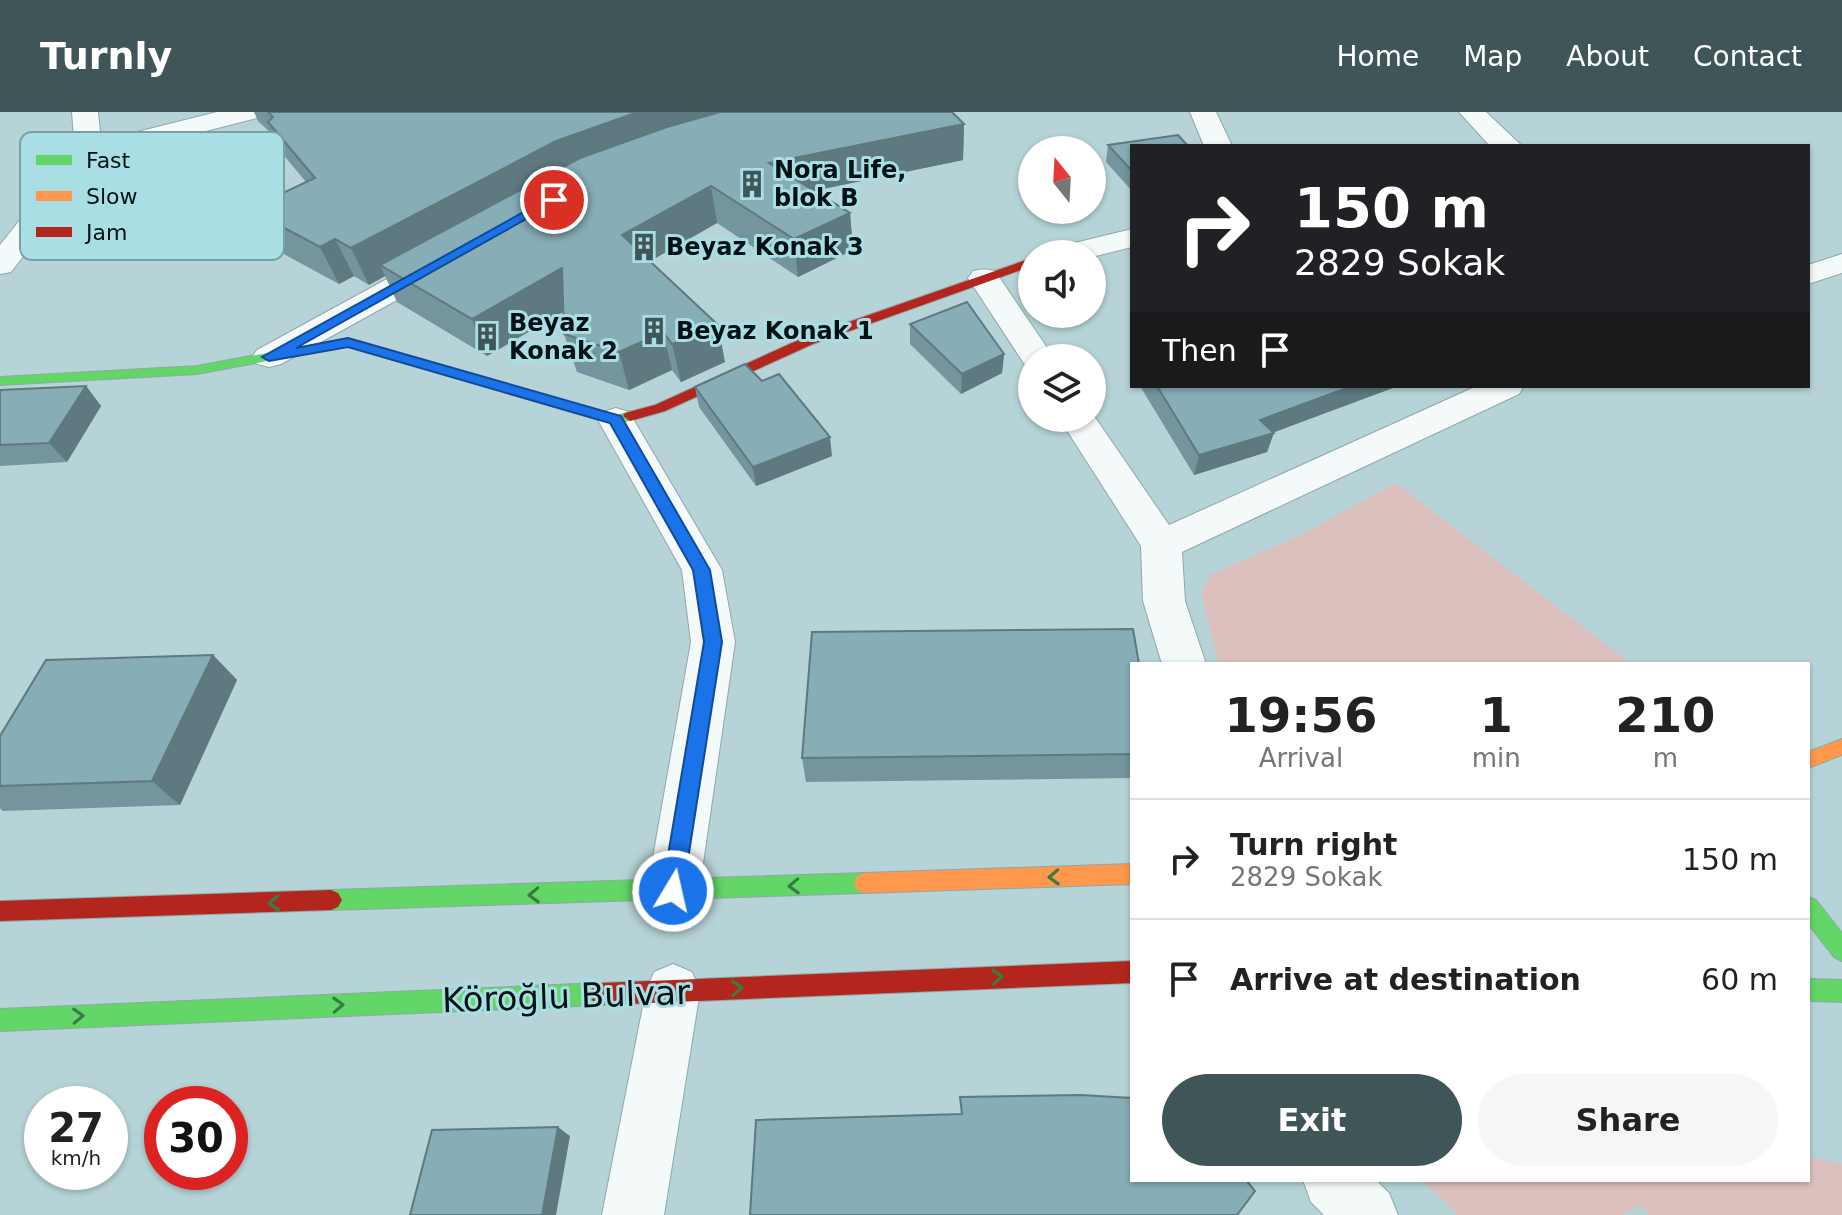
<!DOCTYPE html>
<meta charset="utf-8">
<style>
:root{--surface:#fff;--page:#f6f6f6;--text:#222;--muted:#767676;--line:#e0e0e0;--accent:#405558}
body{margin:0;font-family:"DejaVu Sans",sans-serif;background:var(--page);color:var(--text);height:100vh;display:flex;flex-direction:column;font-size:30px;white-space:nowrap}
*{box-sizing:border-box;margin:0}
p{font-size:26px;color:var(--muted)}
.icon{flex:none;width:44px;height:44px;fill:none;stroke:currentColor;stroke-width:2;stroke-linecap:round;stroke-linejoin:round}
.map{position:relative;flex:1;overflow:hidden}
.side{position:absolute;left:1130px;top:550px;width:680px;height:520px;display:flex;flex-direction:column;background:var(--surface);border-radius:0px;box-shadow:0 2px 6px #0004}
.side>*{flex:none}
.guide{position:absolute;left:1130px;top:32px;width:680px;height:244px;border-radius:0px;box-shadow:0 2px 6px #0004;background:#202124;color:#fff;overflow:hidden}
.needle{width:52px;rotate:342deg}
.tools{position:absolute;left:1018px;top:24px;display:grid;gap:16px}
.tools a{display:grid;place-items:center;width:88px;height:88px;border-radius:50%;background:var(--surface);box-shadow:0 2px 6px #0004;font-size:40px}
.speed{position:absolute;left:24px;top:974px;display:flex;gap:16px;font-size:40px;font-weight:700;text-align:center}
.speed>*{display:grid;place-content:center;width:104px;height:104px;border-radius:50%;background:var(--surface);box-shadow:0 2px 6px #0004;line-height:1}
.speed small{font-size:20px;font-weight:400}
.speed .limit{border:12px solid #d22;background:#fff;color:#111}
.pin{position:absolute;display:grid;place-items:center;width:68px;height:68px;color:#fff;margin:-34px;border:4px solid #fff;border-radius:50%;box-shadow:0 2px 8px #0007}
.me{position:absolute;width:88px;margin:-44px;rotate:9deg;stroke-linejoin:round;filter:drop-shadow(0 0 6px #0008)}
.turn{display:flex;align-items:center;gap:28px;height:168px;padding:0 32px;font-size:36px}
.turn .icon{width:104px;height:104px;stroke-width:2.5}
.turn b{display:block;font-size:56px;line-height:68px}
.then{display:flex;align-items:center;height:76px;padding:0 32px;background:#0003;gap:16px;font-size:30px}
.eta{display:flex;justify-content:space-evenly;align-items:center;height:136px;text-align:center}
.eta b{font-size:48px;font-weight:700;line-height:56px}
.action{display:flex;gap:16px;margin-top:auto;padding:16px 32px}
.action a{flex:1;height:92px;border-radius:48px;background:var(--accent);color:#fff;font-size:32px;font-weight:700;line-height:92px;text-align:center}
.action a+a{background:var(--page);color:var(--text)}
ul{padding:0;list-style:none}
li{display:flex;align-items:center;gap:24px;height:120px;padding:0 32px;border-top:2px solid var(--line)}
li div{flex:1}
li b{display:block;font-size:30px}
li em{font-style:normal}
header{display:flex;align-items:center;gap:48px;box-sizing:border-box;height:112px;padding:0 40px;background:var(--accent);color:#fff}
header strong{font-size:38px}
nav{display:flex;gap:44px;margin-inline-start:auto;font-size:28px}
.map>svg:first-child{display:block}
</style>
<header>
<strong>Turnly</strong>
<nav><a>Home</a><a>Map</a><a>About</a><a>Contact</a></nav>
</header>
<div class="map">
<svg width="1842" height="1103" viewBox="0 0 1842 1103">
<rect width="100%" height="100%" fill="#b6d4d7"/>
<path fill="#dcc0be" d="M1396 371 1631 552H1219L1201 482 1210 463 1299 424Z
M1808 1045 1842 1052V1103H1651L1639 1093 1624 1103H1459L1421 1068H1808Z"/>
<g fill="none" stroke-linecap="round" stroke-linejoin="round">
<defs>
<path id="street" d="M72 0H98L101 29 217 0H261L257 6 99 46 11 160 0 162V133L75 39Z
M1190 0H1216L1232 34H1204Z
M1459 0H1486L1522 34H1490Z
M1132 117V135L1092 145V142H1050L1054 136Z
M442 141 453 143 457 150 453 157 281 252 269 255 257 252 252 245 257 238 431 143Z
M1842 142V161L1808 172V153Z
M984 157 995 159 1054 246H1032V255L1025 253 968 166 973 159Z
M1477 274H1524L1519 282 1182 440 1185 489 1206 552H1162L1143 489 1141 434 1059 306H1092V301L1169 413Z
M616 296 629 300 722 458 735 530 699 779 691 796 673 803 655 796 647 779 691 530 682 458 598 308 603 300Z
M673 852 692 860 700 879 664 1103H602L646 879 654 860Z
M1303 1068H1376L1389 1081 1398 1103H1324L1311 1090Z"/>
<path id="fast" d="M348 226 616 303 630 299 637 304 635 307 616 313 348 234 197 262 0 273V265L197 254Z
M864 761 871 764 874 771 871 778 864 781 331 798 324 795 320 788 324 781 331 778Z
M1808 785 1816 788 1842 821V849L1834 845 1808 812Z
M1808 867 1842 868V890L1808 889Z
M601 871 609 874 612 882 609 890 601 893 0 919V897Z"/>
<path id="slow" d="M1842 627V643L1808 656V640Z
M1132 752V772L864 781 857 778 854 771 857 764 864 761Z"/>
<path id="jam" d="M1032 146V154L813 232 665 299 630 309 623 304 625 301 655 293 803 226Z
M331 778 338 781 342 788 338 795 331 798 0 809V789Z
M1132 849V871L601 893 593 890 590 882 593 874 601 871Z"/>
</defs>
<use href="#street" stroke="#90a7a9" stroke-width="2"/>
<use href="#fast" stroke="#90a7a9" stroke-width="2"/>
<use href="#slow" stroke="#90a7a9" stroke-width="2"/>
<use href="#jam" stroke="#90a7a9" stroke-width="2"/>
<use href="#street" fill="#f4f9f9" fill-rule="evenodd"/>
<use href="#fast" fill="#63d668" fill-rule="evenodd"/>
<use href="#slow" fill="#ff974d" fill-rule="evenodd"/>
<use href="#jam" fill="#b3261e" fill-rule="evenodd"/>
</g>
<path fill="#74959d" d="M254 0H952L964 12 963 48 814 79 850 101 853 138 798 165 717 111 650 149 725 250 681 270 672 258 629 278 577 260 564 222 563 200 487 244 397 190 385 164 369 173 354 164 339 172 269 134 249 97 306 70 286 46 276 26 258 9Z
M1108 33 1132 34V79L1106 50Z
M910 212 1004 242 1002 261 961 282 910 232Z
M86 274 101 294 67 350 0 354V278Z
M1140 274H1398L1274 320 1267 340 1194 363Z
M695 275 832 344 756 374 699 295Z
M213 543 237 568 180 693 3 699 0 696V624Z
M1132 552V666L806 670 802 646Z"/>
<path fill="#5e797f" d="M638 0H776L380 153 385 164 369 173 351 136 556 29Z
M964 12 963 48 773 87 769 51Z
M711 74 717 111 631 160 622 123Z
M850 101 853 138 798 165 794 127Z
M335 127 354 164 339 172 320 135Z
M562 156 573 194 487 244 472 207Z
M718 213 725 250 681 270 672 232Z
M663 220 672 258 629 278 619 240Z
M1004 242 1002 261 961 282 962 262Z
M86 274 101 294 67 350 49 331Z
M1352 274H1398L1261 325 1274 321 1267 340 1194 363 1199 343 1260 308Z
M830 325 832 344 756 374 753 355Z
M213 543 237 568 180 693 152 669Z
M558 1015 570 1024 556 1103H542Z"/>
<path fill="#87adb6" stroke="#5e797f" stroke-width="2" d="M268 0H638L556 29 351 136 335 127 320 135 249 97 315 66 268 10 273 5Z
M720 0H952L964 12 769 51 850 101 794 127 711 74 622 123 718 213 672 232 663 220 619 240 564 222 562 156 472 207 380 153 580 46 667 15Z
M1178 23 1188 34H1132V59L1108 33Z
M967 190 1004 242 962 262 910 212Z
M745 252 762 269 779 262 830 325 753 355 695 275Z
M86 274 49 331 0 333V278Z
M1157 274H1352L1260 308 1274 321 1199 343Z
M1133 517 1139 552H1132V642L802 646 812 520Z
M213 543 152 669 0 674V624L46 548Z
M1081 983 1132 986V1068H1246L1255 1079 1237 1103H750L756 1008 962 1002 960 985Z
M558 1015 542 1103H410L432 1018Z"/>
<defs><path id="oneway-chevron" d="M-2-3.5L2.5 0L-2 3.5" fill="none" stroke-width="1.6" stroke-linecap="round" stroke-linejoin="round" transform="scale(2)"/></defs>
<g stroke="#367d42">
<use href="#oneway-chevron" transform="translate(1054 765) rotate(178)"/>
<use href="#oneway-chevron" transform="translate(794 774) rotate(178)"/>
<use href="#oneway-chevron" transform="translate(534 783) rotate(178)"/>
<use href="#oneway-chevron" transform="translate(274 791) rotate(178)"/>
<use href="#oneway-chevron" transform="translate(997 865) rotate(-2)"/>
<use href="#oneway-chevron" transform="translate(737 876) rotate(-2)"/>
<use href="#oneway-chevron" transform="translate(338 893) rotate(-2)"/>
<use href="#oneway-chevron" transform="translate(78 904) rotate(-2)"/>
</g>
<path fill="#1a73e8" stroke="#114b97" stroke-width="2" d="M549 86 560 88 296 236 348 226 621 304 710 458 722 530 683 779 680 786 673 789 665 786 662 779 704 530 693 458 610 311 348 235 269 249 262 245Z"/>
<defs>
<symbol id="building-bare" viewBox="-9 -9 18 18"><path d="M-4-6H4V6H1V3H-1V6H-4ZM-2.5-4.3h1.7v1.8h-1.7ZM.8-4.3h1.7v1.8H.8ZM-2.5-1h1.7V.8h-1.7ZM.8-1h1.7V.8H.8Z" fill="#405558" stroke="#a9dfe4" stroke-width="2.5" paint-order="stroke"/></symbol>
</defs>
<g fill-rule="evenodd">
<use href="#building-bare" x="732" y="52" width="40" height="40"/>
<use href="#building-bare" x="624" y="115" width="40" height="40"/>
<use href="#building-bare" x="634" y="199" width="40" height="40"/>
<use href="#building-bare" x="467" y="205" width="40" height="40"/>
</g>
<g text-anchor="middle" dominant-baseline="central" stroke-width="6" stroke-linejoin="round" paint-order="stroke">
<g font-size="24" font-weight="bold" fill="#001113" stroke="#a9dfe4" text-anchor="start">
<text x="774" y="58">Nora Life,<tspan x="774" dy="28">blok B</tspan></text>
<text x="666" y="135">Beyaz Konak 3</text>
<text x="509" y="211">Beyaz<tspan x="509" dy="28">Konak 2</tspan></text>
<text x="676" y="219">Beyaz Konak 1</text>
</g>
<g font-size="34" fill="#001113" stroke="#a9dfe4">
<text transform="translate(566 884) rotate(-2)">Köroğlu Bulvar</text>
</g>
</g>
<rect x="20" y="20" width="264" height="128" rx="12" fill="#a9dfe4" stroke="#76a1a5" stroke-width="2"/>
<rect x="36" y="43" width="36" height="10" fill="#63d668"/>
<rect x="36" y="79" width="36" height="10" fill="#ff974d"/>
<rect x="36" y="115" width="36" height="10" fill="#b3261e"/>
<g font-size="22" fill="#001113">
<text x="86" y="56">Fast</text>
<text x="86" y="92">Slow</text>
<text x="86" y="128">Jam</text>
</g>
</svg>
<div class="tools">
<a><svg class="needle" viewBox="-14 -14 28 28"><path d="M0-13l5 13h-10z" fill="#e53935"/><path d="M0 13l5-13h-10z" fill="#767676"/></svg></a>
<a><svg class="icon" aria-label="sound" viewBox="0 0 24 24"><path d="M4 9h4l5-4v14l-5-4H4zM17 9q2 3 0 6"/></svg></a>
<a><svg class="icon" aria-label="layers" viewBox="0 0 24 24"><path d="M12 4l9 5-9 5-9-5zM3 14l9 5 9-5"/></svg></a>
</div>
<div class="speed"><div>27<small>km/h</small></div><div class="limit">30</div></div>
<div class="pin" style="left:554px;top:88px;background:#d93025"><svg class="icon" aria-label="arrive" viewBox="0 0 24 24"><path d="M6 21V4h12l-3 4 3 4H6"/></svg></div>
<svg class="me" style="left:673px;top:779px" viewBox="-20 -20 40 40"><circle r="17" fill="#1a73e8" stroke="#fff" stroke-width="3"/><path d="M0-11L8 9 0 5-8 9z" fill="#fff"/></svg>
<div class="guide">
<div class="turn"><svg class="icon" aria-label="right" viewBox="0 0 24 24"><path d="M7 20v-9h11M14 6l5 5-5 5"/></svg><div><b>150 m</b>2829 Sokak</div></div>
<div class="then">Then<svg class="icon" aria-label="arrive" viewBox="0 0 24 24"><path d="M6 21V4h12l-3 4 3 4H6"/></svg></div>
</div>
<section class="side">
<div class="eta">
<div><b>19:56</b><p>Arrival</p></div>
<div><b>1</b><p>min</p></div>
<div><b>210</b><p>m</p></div>
</div>
<ul>
<li><svg class="icon" aria-label="right" viewBox="0 0 24 24"><path d="M7 20v-9h11M14 6l5 5-5 5"/></svg><div><b>Turn right</b><p>2829 Sokak</p></div><em>150 m</em></li>
<li><svg class="icon" aria-label="arrive" viewBox="0 0 24 24"><path d="M6 21V4h12l-3 4 3 4H6"/></svg><div><b>Arrive at destination</b></div><em>60 m</em></li>
</ul>
<div class="action"><a>Exit</a><a>Share</a></div>
</section>
</div>
